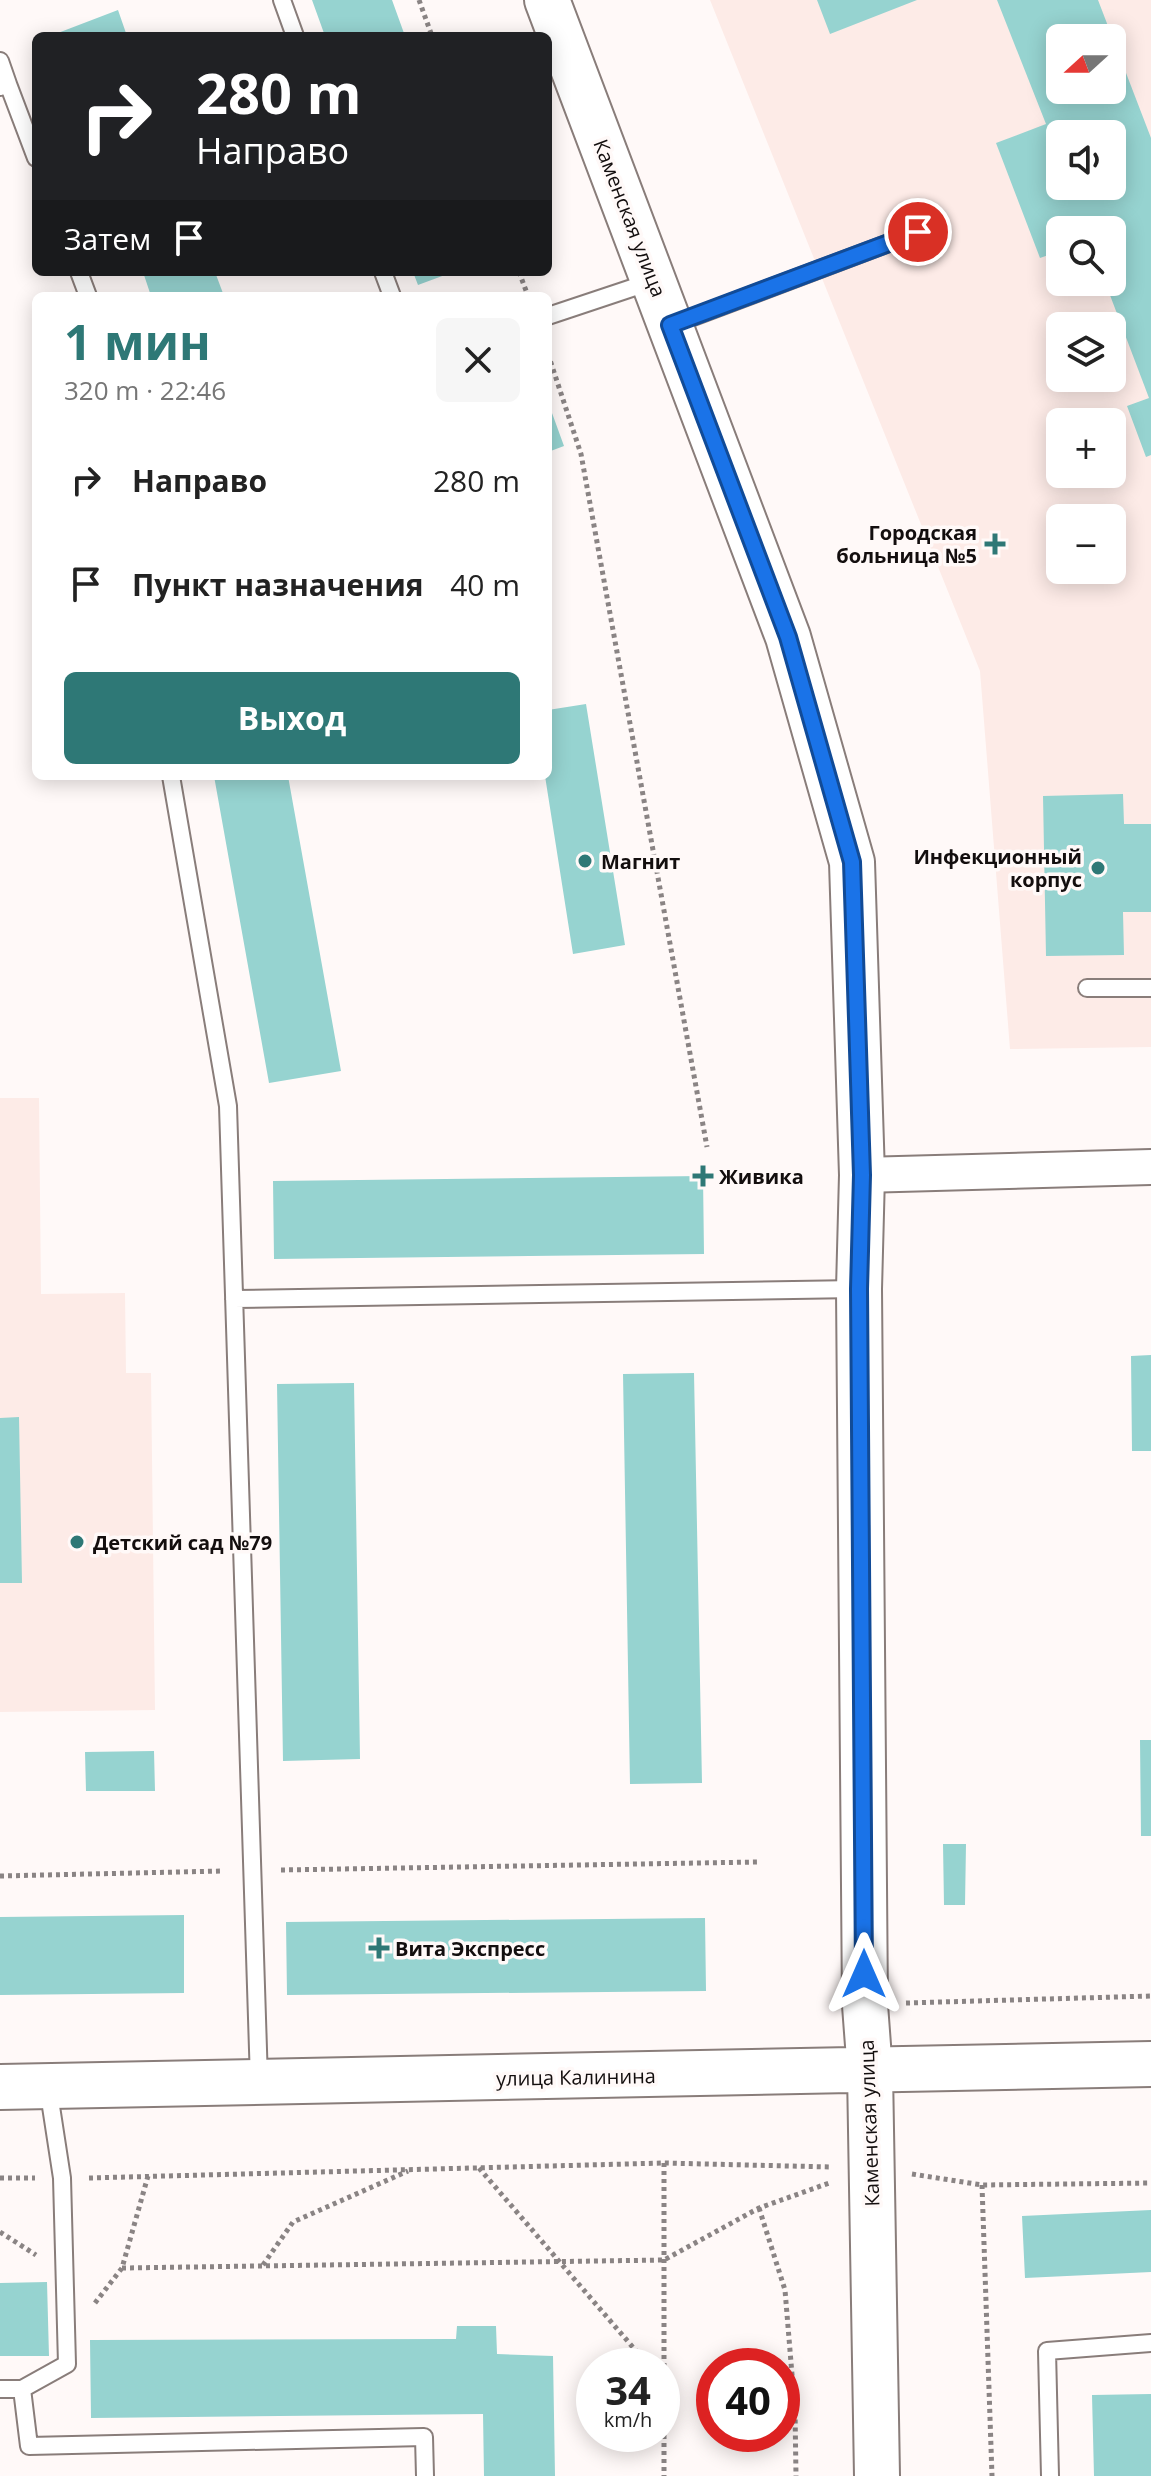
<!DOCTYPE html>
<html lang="ru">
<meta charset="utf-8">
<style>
:root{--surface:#fff;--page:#f6f6f6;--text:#222;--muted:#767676;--accent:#2e7876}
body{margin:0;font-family:"Open Sans",sans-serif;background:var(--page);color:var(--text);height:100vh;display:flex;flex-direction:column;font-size:30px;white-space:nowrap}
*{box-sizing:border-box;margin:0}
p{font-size:26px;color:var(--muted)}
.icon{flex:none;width:44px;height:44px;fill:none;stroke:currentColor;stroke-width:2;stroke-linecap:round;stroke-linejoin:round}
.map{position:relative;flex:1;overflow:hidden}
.details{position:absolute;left:32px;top:292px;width:520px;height:488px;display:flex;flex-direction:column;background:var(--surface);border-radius:12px;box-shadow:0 4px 20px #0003}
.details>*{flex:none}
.banner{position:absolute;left:32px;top:32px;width:520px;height:244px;border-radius:12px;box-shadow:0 4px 20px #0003;background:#202124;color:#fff;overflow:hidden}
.needle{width:52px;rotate:249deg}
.controls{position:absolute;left:1046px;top:24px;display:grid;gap:16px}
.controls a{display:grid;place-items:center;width:80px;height:80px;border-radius:12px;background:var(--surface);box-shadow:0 4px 20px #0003;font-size:40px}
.speed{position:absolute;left:576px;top:2348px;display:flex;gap:16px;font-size:40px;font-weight:700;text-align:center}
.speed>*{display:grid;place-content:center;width:104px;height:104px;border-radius:50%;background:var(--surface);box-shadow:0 4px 20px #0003;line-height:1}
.speed small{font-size:20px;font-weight:400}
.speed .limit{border:12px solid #d22;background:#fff;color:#111}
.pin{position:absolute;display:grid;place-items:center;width:68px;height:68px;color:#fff;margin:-34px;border:4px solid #fff;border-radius:50%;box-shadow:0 2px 8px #0007}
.me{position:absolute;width:88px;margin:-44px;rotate:0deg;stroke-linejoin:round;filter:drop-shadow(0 0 6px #0008)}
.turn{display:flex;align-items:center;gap:28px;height:168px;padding:0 32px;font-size:36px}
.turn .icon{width:104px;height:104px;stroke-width:2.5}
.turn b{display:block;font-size:56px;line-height:68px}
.then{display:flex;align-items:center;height:76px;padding:0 32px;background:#0003;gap:16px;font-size:30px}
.round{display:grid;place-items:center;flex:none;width:84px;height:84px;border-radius:12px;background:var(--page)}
.overview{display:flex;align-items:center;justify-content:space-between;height:136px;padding:0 32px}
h1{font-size:48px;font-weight:700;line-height:60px;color:var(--accent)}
.cta{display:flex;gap:16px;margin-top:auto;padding:16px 32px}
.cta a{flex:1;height:92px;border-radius:12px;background:var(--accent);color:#fff;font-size:32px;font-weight:700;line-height:92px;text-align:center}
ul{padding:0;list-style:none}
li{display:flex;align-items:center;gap:24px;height:104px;padding:0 32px}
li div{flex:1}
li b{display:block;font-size:30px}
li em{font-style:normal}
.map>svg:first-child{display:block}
</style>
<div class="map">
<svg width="1151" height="2476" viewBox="0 0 1151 2476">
<rect width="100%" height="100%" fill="#fff9f8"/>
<path fill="#fdebe7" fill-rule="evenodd" d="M710 0H1151V1047L1010 1049 980 671ZM1060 38H1112V90H1060ZM1060 134H1112V186H1060ZM1060 230H1112V282H1060ZM1060 326H1112V378H1060ZM1060 422H1112V474H1060ZM1060 518H1112V570H1060Z
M0 1098H39L41 1294 125 1293 126 1373H151L155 1710 0 1712Z"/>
<path fill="#96d3d0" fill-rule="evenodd" d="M312 0H392L405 36H325Z
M817 0H917L830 34Z
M997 0H1098L1151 138V455L1146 457 1127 406 1149 398 1105 282H1112V230H1060V251L1040 258 996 143 1046 124ZM1060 38H1112V90H1060ZM1060 134H1112V186H1060Z
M118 10 127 36H50Z
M143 272H215L224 296H151Z
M413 272H453L418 285Z
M548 402 564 446 548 452Z
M586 704 625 945 573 954 545 776H548V710Z
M214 776H288L341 1071 269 1083Z
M1123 794 1124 824H1151V912H1123L1124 955 1046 956 1043 796Z
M703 1176 704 1254 274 1259 273 1181Z
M1151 1355V1451H1132L1131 1356Z
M694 1373 702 1783 630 1784 623 1374Z
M354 1383 360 1759 283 1761 277 1384Z
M19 1417 22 1583H0V1418Z
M1140 1740H1151V1836H1141Z
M154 1751 155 1791H86L85 1752Z
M943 1844H966L965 1905H944Z
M184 1915V1993L0 1995V1917Z
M705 1918 706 1991 287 1995 286 1922Z
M1151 2210V2272L1025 2278 1022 2216Z
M47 2282 49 2356H0V2283Z
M457 2326H496L497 2354 553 2356 555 2476H484L483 2414 91 2418 90 2340 456 2339Z
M1151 2394V2476H1094L1092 2395Z"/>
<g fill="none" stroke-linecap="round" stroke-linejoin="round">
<defs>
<path id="lane" d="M282 0 295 36
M0 61 8 84 0 87
M8 84 36 158
M79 272 88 296
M383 272 392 296
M548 316 653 281
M672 325 918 232
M171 776 228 1106 259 2081
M1087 988H1151
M234 1299 857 1289
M0 2389H22L29 2446 424 2437 425 2476
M22 2389 67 2364 62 2178 48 2087
M1050 2476 1047 2351 1151 2343"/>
<path id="street" d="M862 1175 1151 1167"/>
<path id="secondary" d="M547 0 788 637 852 862 862 1175 859 1289 865 2005 870 2072 877 2476
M0 2087 1151 2064"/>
</defs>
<use href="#lane" stroke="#897d7a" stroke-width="20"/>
<use href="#street" stroke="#897d7a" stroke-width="38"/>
<use href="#secondary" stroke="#897d7a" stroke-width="48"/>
<path stroke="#8a8484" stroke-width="5" stroke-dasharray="4 4" stroke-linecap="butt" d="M419 0 432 36
M519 272 528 296
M548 354 581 454 707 1147
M281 1870 757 1862
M0 1876 223 1871
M906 2003 1151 1996
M664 2163V2476
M479 2168 649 2366
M912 2174 982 2185 1151 2183
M0 2178H35
M89 2178 664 2163 831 2167
M982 2185 992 2476
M759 2208 785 2290 795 2411 796 2476
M0 2232 36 2255
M263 2265 293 2222 408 2171
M122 2268 664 2260 759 2208 832 2182
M95 2303 122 2268 148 2176"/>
<use href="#lane" stroke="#fff" stroke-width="16"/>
<use href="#street" stroke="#fff" stroke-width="34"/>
<use href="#secondary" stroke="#fff" stroke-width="44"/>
</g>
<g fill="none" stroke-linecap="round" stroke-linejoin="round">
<defs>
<path id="route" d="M864 1974 859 1289 862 1175 852 862 788 637 670 325 918 232"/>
</defs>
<use href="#route" stroke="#114b97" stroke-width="20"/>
<use href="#route" stroke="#1a73e8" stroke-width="14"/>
</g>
<g fill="#2e7876" stroke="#fff9f8" stroke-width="3">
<path d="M991 532h8v8h8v8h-8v8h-8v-8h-8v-8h8z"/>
<circle cx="585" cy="861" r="8"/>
<circle cx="1098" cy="868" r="8"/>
<path d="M699 1164h8v8h8v8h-8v8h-8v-8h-8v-8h8z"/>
<circle cx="77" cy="1542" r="8"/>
<path d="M375 1936h8v8h8v8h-8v8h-8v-8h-8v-8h8z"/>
</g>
<g text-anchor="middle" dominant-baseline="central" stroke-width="7" stroke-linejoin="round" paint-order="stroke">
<g font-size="20" fill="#130e0e" stroke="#fff9f8">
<text transform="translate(630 218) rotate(69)">Каменская улица</text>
<text transform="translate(576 2077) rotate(-1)">улица Калинина</text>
<text transform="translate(869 2123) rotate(-92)">Каменская улица</text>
</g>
<g font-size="20" font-weight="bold" fill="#130e0e" stroke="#fff9f8" text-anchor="start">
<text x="977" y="532" text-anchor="end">Городская<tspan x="977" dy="23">больница №5</tspan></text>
<text x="1082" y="856" text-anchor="end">Инфекционный<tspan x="1082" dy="23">корпус</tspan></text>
<text x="601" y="861">Магнит</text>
<text x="719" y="1176">Живика</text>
<text x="93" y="1542">Детский сад №79</text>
<text x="395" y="1948">Вита Экспресс</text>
</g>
</g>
</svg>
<div class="controls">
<a><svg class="needle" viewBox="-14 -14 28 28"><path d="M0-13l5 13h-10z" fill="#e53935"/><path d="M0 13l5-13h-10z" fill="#767676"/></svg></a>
<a><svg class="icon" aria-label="sound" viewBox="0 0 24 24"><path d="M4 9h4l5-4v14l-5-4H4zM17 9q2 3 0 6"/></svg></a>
<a><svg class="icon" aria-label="search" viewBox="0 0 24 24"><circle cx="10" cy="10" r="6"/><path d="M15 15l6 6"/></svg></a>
<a><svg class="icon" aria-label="layers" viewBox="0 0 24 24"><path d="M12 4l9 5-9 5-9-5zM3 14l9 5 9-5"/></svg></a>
<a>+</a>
<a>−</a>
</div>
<div class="speed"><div>34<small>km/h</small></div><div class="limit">40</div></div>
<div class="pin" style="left:918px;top:232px;background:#d93025"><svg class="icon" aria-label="arrive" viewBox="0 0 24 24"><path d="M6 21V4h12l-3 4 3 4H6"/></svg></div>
<svg class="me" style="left:864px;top:1974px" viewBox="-20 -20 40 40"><path d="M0-17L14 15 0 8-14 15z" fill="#1a73e8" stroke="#fff" stroke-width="4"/></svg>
<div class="banner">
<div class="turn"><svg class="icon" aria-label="right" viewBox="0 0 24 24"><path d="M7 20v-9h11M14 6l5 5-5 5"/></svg><div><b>280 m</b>Направо</div></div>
<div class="then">Затем<svg class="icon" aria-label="arrive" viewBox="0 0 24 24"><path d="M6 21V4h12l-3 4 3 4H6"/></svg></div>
</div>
<section class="details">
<div class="overview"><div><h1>1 мин</h1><p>320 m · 22:46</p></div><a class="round"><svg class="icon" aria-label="close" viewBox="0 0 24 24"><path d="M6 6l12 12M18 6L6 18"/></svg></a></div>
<ul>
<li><svg class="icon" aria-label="right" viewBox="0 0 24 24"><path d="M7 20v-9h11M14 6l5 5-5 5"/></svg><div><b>Направо</b></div><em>280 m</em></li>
<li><svg class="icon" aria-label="arrive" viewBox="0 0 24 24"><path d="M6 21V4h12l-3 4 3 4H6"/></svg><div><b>Пункт назначения</b></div><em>40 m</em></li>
</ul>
<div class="cta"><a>Выход</a></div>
</section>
</div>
